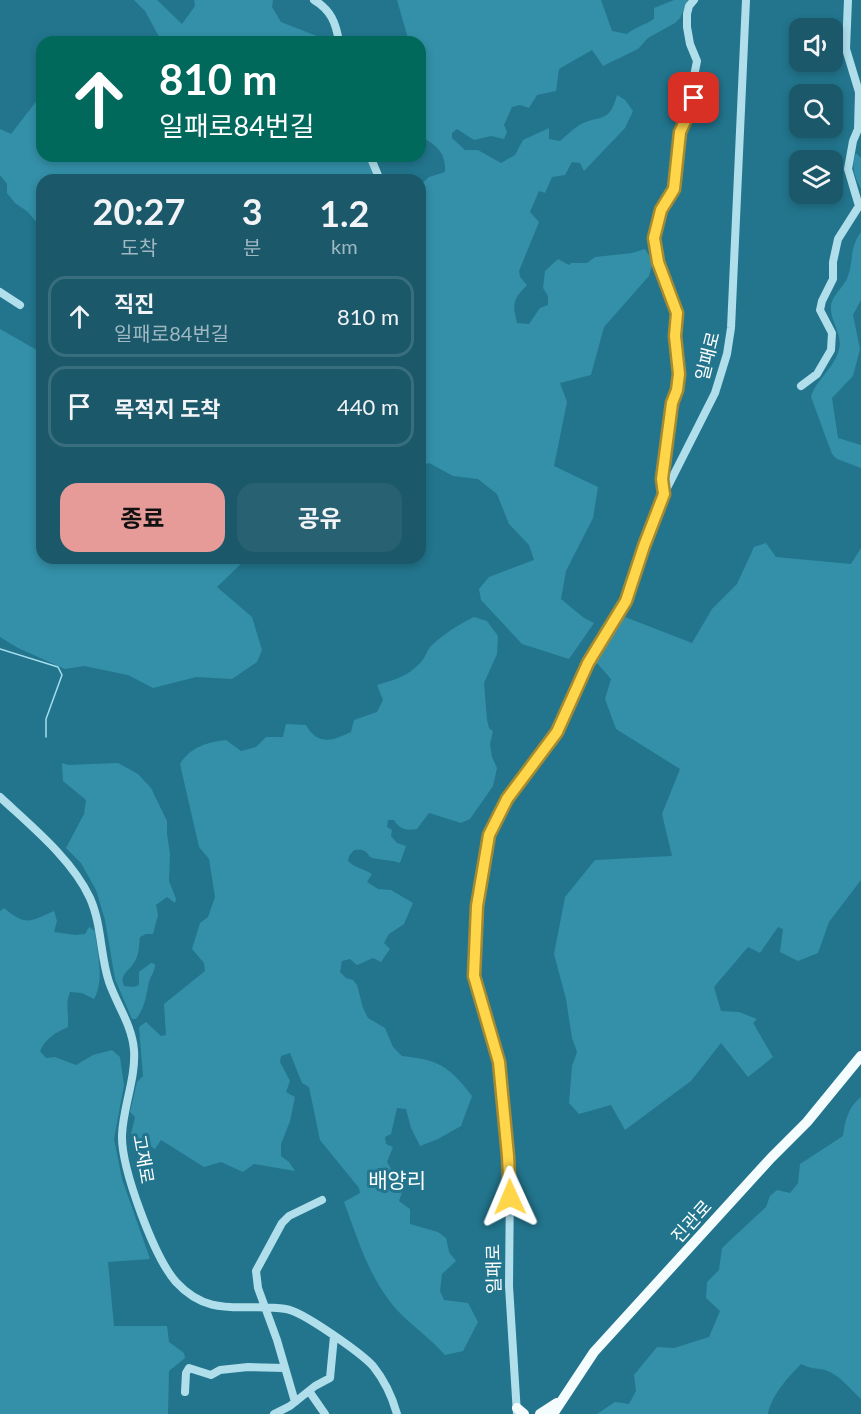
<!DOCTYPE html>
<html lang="ko">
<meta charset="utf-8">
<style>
:root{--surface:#1a586a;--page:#276172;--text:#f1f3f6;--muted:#9fb8c1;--line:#386e7e;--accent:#e69b98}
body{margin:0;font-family:Lato,"Noto Sans KR",sans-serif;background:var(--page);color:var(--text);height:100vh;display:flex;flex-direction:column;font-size:22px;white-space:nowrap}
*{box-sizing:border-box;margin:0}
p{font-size:20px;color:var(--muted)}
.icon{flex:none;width:33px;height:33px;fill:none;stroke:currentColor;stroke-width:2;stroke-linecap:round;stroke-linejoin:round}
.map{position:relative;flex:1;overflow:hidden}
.panel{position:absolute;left:36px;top:174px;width:390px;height:390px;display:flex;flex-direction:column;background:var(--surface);border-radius:18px;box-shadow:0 3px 9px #0003}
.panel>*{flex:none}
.top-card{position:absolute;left:36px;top:36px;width:390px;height:126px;border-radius:18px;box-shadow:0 3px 9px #0003;background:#00695c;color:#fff;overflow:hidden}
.tools{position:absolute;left:789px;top:18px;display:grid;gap:12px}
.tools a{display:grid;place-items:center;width:54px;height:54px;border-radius:12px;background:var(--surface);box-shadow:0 3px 9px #0003;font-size:30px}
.pin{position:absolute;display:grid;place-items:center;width:51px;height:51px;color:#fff;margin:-26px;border-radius:12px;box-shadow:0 3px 9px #0006}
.me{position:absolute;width:66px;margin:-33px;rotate:359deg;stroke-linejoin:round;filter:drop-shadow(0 0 4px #0008)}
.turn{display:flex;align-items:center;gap:21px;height:126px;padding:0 24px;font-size:27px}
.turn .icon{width:78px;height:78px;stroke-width:2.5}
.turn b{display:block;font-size:42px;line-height:51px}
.eta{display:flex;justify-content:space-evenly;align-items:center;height:102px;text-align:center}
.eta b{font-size:36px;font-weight:700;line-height:42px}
.button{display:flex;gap:12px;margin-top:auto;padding:12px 24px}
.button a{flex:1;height:69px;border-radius:18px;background:var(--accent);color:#111;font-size:24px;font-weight:700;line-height:69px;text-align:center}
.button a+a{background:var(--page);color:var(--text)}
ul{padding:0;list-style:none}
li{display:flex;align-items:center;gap:18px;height:81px;margin:0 12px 9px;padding:0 12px;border:3px solid var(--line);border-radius:18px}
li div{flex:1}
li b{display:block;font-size:22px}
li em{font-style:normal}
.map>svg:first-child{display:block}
</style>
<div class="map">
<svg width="861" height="1414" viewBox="0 0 861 1414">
<rect width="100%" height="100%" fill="#22758d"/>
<path fill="#3390a8" d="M134 0H157L182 24 195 6 194 0H273L272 7 281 22 332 42H162L145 11Z
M397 0H601L612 31 627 34C635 27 645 25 654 19V8L674 0H688L680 18 675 23 648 38 638 49 603 66 592 50 559 69 556 91 537 95 529 108 520 105 512 107 504 125 507 132 504 139 491 136 474 140 457 129 452 133V138L465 150H478L501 163 515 155 523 140 549 128V139L560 141C566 136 572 130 578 126 599 113 609 126 617 95L625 100 633 111 625 128 584 171 580 163 572 162 565 175 552 177 545 193 539 191 530 212 539 222 519 271 520 277 527 285C513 300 512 303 517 323L529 324 540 308 548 305V296L543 288 545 271 558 259 569 265 571 263H587L595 257 632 253 645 249 653 262 649 276 604 327 591 375 560 383 567 402 554 466 598 487 593 518 566 571 561 599 584 618 594 623 569 659 522 644 481 600 479 589 489 577 534 560 529 545 509 524 497 494 478 479 453 476 429 463 420 466V185L429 177 445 172C446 155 439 147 425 139L420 122V42H409Z
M38 99H42V156H367L376 180H42V229L28 212 15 203 7 193V184L0 175V129L11 134Z
M856 153 861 158V189C854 175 851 168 856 153Z
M861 232V300L853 315 860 349 853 376 832 398 838 438 861 445V468L837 459 832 454 811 397C816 379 835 368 839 349 843 336 831 322 831 309 830 296 844 288 848 276 854 260 849 248 861 232Z
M0 329 42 353V558H247L217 587 252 617 262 650 257 662 232 679 196 677 153 688 128 675 84 666 65 669 18 648 0 637Z
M766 543 776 557 851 564 861 548V880L829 922 818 953 798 961 780 952 783 929 778 927 760 953 748 947 714 987 721 1011 739 1012 757 1019 753 1023 773 1057 748 1077 721 1043 691 1081 625 1130 611 1105 579 1114 569 1103 572 1066 577 1052 572 1038 566 999 554 954 565 897 595 860 672 856 662 814 680 769 616 729 605 699 611 679 596 662 608 639 625 617 692 643 712 609 737 584 754 547Z
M474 617 487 621 498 636 497 654 484 683 487 720 489 728 493 731 490 744 492 757 497 768 493 786 470 819 461 823 429 813 417 829C407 831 399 829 394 820H388L387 827 392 830 391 836 397 843 406 846 400 863C390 859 380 861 370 857 366 850 362 849 354 850L349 856 348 861C355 868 364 869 372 874L367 882 378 889 391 890 413 903 404 924 389 934 384 943 390 949 381 962 373 958 357 965 350 959 342 961 340 972 346 978 353 980 357 985 363 1008 368 1018 385 1028 393 1047 402 1056C439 1060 449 1066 472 1096L461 1126 438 1139 420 1146 411 1128 406 1109 397 1108 391 1134 385 1137 386 1144 393 1147 387 1162 403 1189 399 1201 410 1209V1224L438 1232 446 1238 449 1252 456 1261 442 1274 440 1291 444 1300 468 1303 478 1322 463 1351 445 1355C427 1334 401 1319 386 1296 366 1268 356 1234 344 1202L360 1193 359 1188 320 1140 309 1087 302 1083 290 1053 281 1056 280 1062 290 1081 286 1092 295 1097 290 1121 281 1144V1156L289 1162 295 1171 254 1164 243 1172 221 1162 204 1167 161 1140 155 1149 131 1134 135 1117 130 1112 137 1082 143 1076 139 1027 146 1022 161 1036 166 1035 164 1004 205 971 204 963 192 949 200 923 208 917 215 897 209 859 199 847 180 764C190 747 208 742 226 740L241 751 256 747 266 737H283L286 724 306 725C318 746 332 741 351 732L354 720 377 712 383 700 377 685C395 680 410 675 422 661 426 656 427 650 432 645 445 633 458 625 474 617Z
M62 763 68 765 118 763 138 774 151 788 167 821V834L170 854 169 881 176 899 175 903 167 897 156 905 158 915 153 934H146L140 937C139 945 139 955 135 961 129 972 119 973 124 986L134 987 139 985V972L151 963 155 964C155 972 151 975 149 982 146 996 145 1008 136 1019H132L115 979 105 920 96 890 81 863 66 848 84 814 86 800 63 781Z
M4 908C25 926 30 922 54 911L57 921 54 932 75 935 85 934 89 927 95 931C97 952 105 980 94 999L82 993 70 992C65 1003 69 1015 68 1027 55 1033 46 1038 40 1051L46 1058 55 1057 76 1065 93 1055 112 1050 120 1057 124 1085 114 1139 122 1179 150 1259 108 1262 114 1326H167L169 1342 184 1353 185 1358 169 1371 168 1414H0V911Z
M861 1097V1399C851 1390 839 1374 825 1370 816 1368 811 1369 801 1364 788 1377 771 1396 768 1414H597L615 1402 629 1404 636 1391 634 1375 657 1347 674 1348 709 1337 720 1311 706 1298 707 1282 719 1270 722 1248 766 1207 770 1196 777 1190 790 1193 798 1183 800 1164 843 1136C845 1121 848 1107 861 1097Z"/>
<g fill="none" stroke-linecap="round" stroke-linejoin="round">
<path stroke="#a4deed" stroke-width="1.5" d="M0 649 58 667 62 675 46 719V737"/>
<path stroke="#b0dfeb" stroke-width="8" d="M314 0C331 10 336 23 339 42
M370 156 380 180
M0 292 20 305
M801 386 817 374 831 350 832 333 820 310 822 301 833 279V262L838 239 859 206 848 169 853 141 858 129 859 92 846 49 848 0
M664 494 662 479 672 403 677 390 679 374 675 336 677 313 658 262 654 238 661 210 674 189 680 132 691 108 694 98 692 86 697 61 690 44 687 27V14L689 6 694 0
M0 797C31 826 72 859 90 898 102 925 100 955 109 982 117 1005 132 1025 134 1050 136 1078 123 1107 122 1135 121 1168 154 1257 176 1282 211 1320 244 1302 286 1309 302 1311 361 1353 373 1366 385 1381 392 1396 397 1414
M309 1391 325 1414
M185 1392 186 1373 189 1368 211 1375 220 1370 248 1367 285 1368
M295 1402 277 1340 258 1288 256 1271 282 1223 289 1216 322 1200
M274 1414 290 1406 315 1386 330 1378 334 1336
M517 1414 509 1286 510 1180 499 1062 474 976 477 906 489 835 507 799 557 732 588 663 626 601 644 546 664 494 715 393 727 354 731 328 746 0"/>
<path stroke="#f5fcfe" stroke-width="10" d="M517 1408 524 1414
M540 1414 557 1403
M553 1414 594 1352 771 1158 807 1122 861 1056"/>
</g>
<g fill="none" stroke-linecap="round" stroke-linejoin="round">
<defs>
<path id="route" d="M510 1197 508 1156 499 1062 474 976 477 906 489 835 507 799 557 732 588 663 626 601 644 546 664 494 662 479 672 403 677 390 679 374 675 336 677 313 658 262 654 238 661 210 674 189 680 132 691 108 694 98"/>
</defs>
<use href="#route" stroke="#a68a30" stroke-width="15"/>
<use href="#route" stroke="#ffd54a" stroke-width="10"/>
</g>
<g text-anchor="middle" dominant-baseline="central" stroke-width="6" stroke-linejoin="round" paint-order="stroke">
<g font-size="18" fill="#fff" stroke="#22758d">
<text transform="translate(707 356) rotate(-76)">일패로</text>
<text transform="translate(144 1159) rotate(80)">고재로</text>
<text transform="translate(691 1221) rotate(-48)">진관로</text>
<text transform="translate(493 1269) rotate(-91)">일패로</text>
</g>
<g font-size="21" fill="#fff" stroke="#22758d">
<text x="397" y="1179">배양리</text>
</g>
</g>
</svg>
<div class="tools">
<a><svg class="icon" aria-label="sound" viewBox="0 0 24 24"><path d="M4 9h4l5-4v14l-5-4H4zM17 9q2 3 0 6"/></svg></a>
<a><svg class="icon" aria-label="search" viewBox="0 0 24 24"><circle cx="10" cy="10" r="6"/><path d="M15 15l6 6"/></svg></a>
<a><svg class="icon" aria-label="layers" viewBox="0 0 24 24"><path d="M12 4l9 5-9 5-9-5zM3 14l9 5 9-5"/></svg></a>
</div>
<div class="pin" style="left:694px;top:98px;background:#d93025"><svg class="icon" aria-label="arrive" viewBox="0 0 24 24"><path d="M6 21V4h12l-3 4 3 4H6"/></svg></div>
<svg class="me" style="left:510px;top:1197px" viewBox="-20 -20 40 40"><path d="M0-17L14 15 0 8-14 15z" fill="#ffd54a" stroke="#fff" stroke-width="4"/></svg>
<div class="top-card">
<div class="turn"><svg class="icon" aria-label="ahead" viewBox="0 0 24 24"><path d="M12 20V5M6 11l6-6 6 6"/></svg><div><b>810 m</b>일패로84번길</div></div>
</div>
<section class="panel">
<div class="eta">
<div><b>20:27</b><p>도착</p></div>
<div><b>3</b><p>분</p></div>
<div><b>1.2</b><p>km</p></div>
</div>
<ul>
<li><svg class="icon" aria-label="ahead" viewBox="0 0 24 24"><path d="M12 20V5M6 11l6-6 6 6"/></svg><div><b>직진</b><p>일패로84번길</p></div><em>810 m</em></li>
<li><svg class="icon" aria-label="arrive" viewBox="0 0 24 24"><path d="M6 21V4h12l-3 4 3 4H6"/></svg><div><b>목적지 도착</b></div><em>440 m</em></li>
</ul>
<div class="button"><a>종료</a><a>공유</a></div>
</section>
</div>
